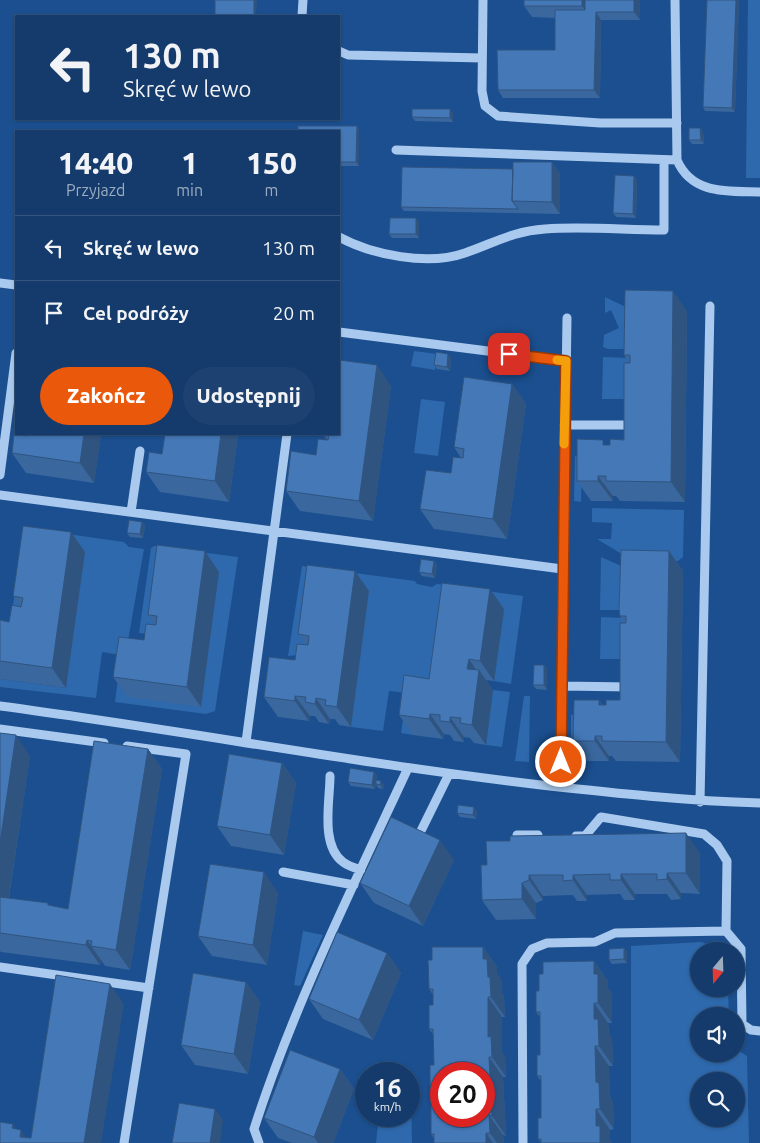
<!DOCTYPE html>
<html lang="pl">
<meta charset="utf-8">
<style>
:root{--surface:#143b6b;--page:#1d4271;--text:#f1f3f6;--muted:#9dadc1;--line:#33557e;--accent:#ea580c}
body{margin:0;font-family:Ubuntu,sans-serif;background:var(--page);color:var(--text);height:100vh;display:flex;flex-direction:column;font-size:19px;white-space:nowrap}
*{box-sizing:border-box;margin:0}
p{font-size:16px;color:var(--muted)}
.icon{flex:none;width:28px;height:28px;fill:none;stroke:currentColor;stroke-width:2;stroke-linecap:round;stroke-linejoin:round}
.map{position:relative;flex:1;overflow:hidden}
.drawer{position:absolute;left:15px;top:130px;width:325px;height:305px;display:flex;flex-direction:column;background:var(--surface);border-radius:0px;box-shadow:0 1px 4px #0004,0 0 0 1px var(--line)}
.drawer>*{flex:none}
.top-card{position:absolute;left:15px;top:15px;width:325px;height:105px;border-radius:0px;box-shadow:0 1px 4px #0004,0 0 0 1px var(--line);background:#143b6b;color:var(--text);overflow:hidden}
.needle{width:32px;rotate:199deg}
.fabs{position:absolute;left:690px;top:942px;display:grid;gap:10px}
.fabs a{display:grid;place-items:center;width:55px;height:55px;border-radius:50%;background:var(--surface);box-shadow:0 1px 4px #0004,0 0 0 1px var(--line);font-size:25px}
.speed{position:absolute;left:355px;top:1062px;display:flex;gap:10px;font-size:25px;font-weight:700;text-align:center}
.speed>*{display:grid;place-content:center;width:65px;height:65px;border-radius:50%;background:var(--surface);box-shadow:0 1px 4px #0004,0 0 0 1px var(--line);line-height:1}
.speed small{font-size:12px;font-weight:400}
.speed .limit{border:8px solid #d22;background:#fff;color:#111}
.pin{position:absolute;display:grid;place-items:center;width:42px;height:42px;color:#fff;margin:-21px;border-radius:10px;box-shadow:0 2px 8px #0006}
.me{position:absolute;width:55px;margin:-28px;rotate:0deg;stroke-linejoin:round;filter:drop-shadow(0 0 4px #0008)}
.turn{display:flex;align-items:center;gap:18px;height:105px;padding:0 25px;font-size:22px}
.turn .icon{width:65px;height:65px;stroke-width:2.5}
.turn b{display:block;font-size:35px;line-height:42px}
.eta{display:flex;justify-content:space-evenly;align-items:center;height:85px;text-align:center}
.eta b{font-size:30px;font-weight:800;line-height:35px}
.button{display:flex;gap:10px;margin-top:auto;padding:10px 25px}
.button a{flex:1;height:58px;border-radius:30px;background:var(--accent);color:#fff;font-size:20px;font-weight:800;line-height:58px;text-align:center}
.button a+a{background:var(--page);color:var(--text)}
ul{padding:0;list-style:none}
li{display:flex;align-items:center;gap:15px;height:65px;padding:0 25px;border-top:1px solid var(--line)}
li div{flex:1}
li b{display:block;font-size:19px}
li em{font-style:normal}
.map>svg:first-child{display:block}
</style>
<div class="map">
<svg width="760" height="1143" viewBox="0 0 760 1143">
<rect width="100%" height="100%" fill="#1b4f8f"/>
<path fill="#2e69ad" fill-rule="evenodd" d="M748 0H760V178H746Z
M605 297 632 310 630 349H608L603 347 604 335 619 328 611 310 605 313Z
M414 351 437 354 435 370 411 366Z
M603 357 628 358 627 399H602Z
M421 399 445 402 438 456 414 453Z
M575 456 582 459 581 502 574 501Z
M592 508 684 510 683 557 678 561H633L597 539H611L612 523 592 522Z
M25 528 124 542 129 547 144 549 128 641 160 644 162 635 139 633 151 548 154 546 238 557 215 711 206 714 115 702 121 655 102 652 96 698 0 687V679L66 688 27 617 12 614 22 531Z
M601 557 626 568 625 610H600Z
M302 566 415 581 417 584 432 587 437 584 523 596 511 684 494 681 504 610 443 699 418 695 413 735 401 733 407 693 389 691 383 731 351 727 312 654 288 656Z
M601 617 626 618 625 659H600Z
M493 690 510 692 502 747 486 745Z
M524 696H530L529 762 515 761Z
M571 714 577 719V759L571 758Z
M303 931 323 935 300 986 294 985Z
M701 942 727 951H699V989H728L729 1016H699V1054H736V1049L747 1056 749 1143H631V946ZM699 1081H736V1119H699Z
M411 1088 412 1143H376L379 1116H409V1089Z"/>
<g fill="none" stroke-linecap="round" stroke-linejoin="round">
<path stroke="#a9c9ee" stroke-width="9" d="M483 0 482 91 485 106 498 116 600 123H677
M675 0 677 160C692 195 728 191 760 192
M302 16 303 0
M339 51 348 55 482 58
M396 150 677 160
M339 237C372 255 428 266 465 253 494 243 513 231 545 229 584 226 625 230 664 230V160
M0 283 16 285
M339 332 566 361
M564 425H634
M0 475 16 353
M0 495 562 569
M131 512 140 451
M561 686 631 687
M0 706C181 730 360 764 541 785 614 793 687 801 760 803
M0 729 104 743
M246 742 287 434
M330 776C330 801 320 845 343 862 348 866 355 868 361 870
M560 787 567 318
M700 802 710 306
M517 835H538
M576 836H585L601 817 704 834 717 845 727 861 726 931 741 949 742 1024 751 1030 760 1031
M416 841 449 774
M283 872 354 885
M0 967 149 988
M124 1143 186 754 127 746
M259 1143 254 1129C293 1007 354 884 408 768
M523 1143 522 964 532 949 547 943 595 942 615 933 726 931"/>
</g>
<path fill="#3a679d" d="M640 0V20H601L600 98H503L498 90 555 50V18L532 17 524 6Z
M707 0H739L735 112 705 111 703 107Z
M453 113V122L415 121 412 117Z
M357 126 359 130V166H339V131Z
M700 128 703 132 704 144H692L689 140Z
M552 162 560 174V214L404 211 401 207 513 169Z
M637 180 636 218 616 217 613 213Z
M419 222V238H392L389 234Z
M687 311 685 502 620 501 616 496H613V501H591L577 481 606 445H610L624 440 629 363 624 355Z
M451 358 450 371 437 369 434 365Z
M512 384 526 404 507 539 434 529 420 509 451 473 461 458 454 447Z
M391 386 373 521 300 511 286 491 316 455 327 440 323 434H339Z
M101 434 94 483 26 473 12 453 27 436Z
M238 434 229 502 160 492 146 472 162 454Z
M142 522 145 526 143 538 130 537 127 533Z
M71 532 85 552 66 688 0 679V620L9 622 20 607 13 596Z
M669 551 683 571 680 762 616 761 612 756H609V761H587L573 741 599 700 603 705H606L620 700 625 623 620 616Z
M434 561 437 565 435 578 422 576 419 572Z
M219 572 201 707 127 697 113 677 144 640 155 625 148 615Z
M369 591 351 727 339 725 335 719H330L329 724 319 722 315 716H310L309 721 278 717 264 697 295 660 306 645 298 634Z
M504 609 494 681 486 680 493 690 486 745 474 743 470 738 464 737V742L454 741 450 735 444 734 443 739 413 735 399 715 429 679Z
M544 665 547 669V690L536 689 533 685Z
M0 733 30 756 9 898 48 903 49 905 68 909 148 749 162 769 130 970 105 966 101 960 100 965 1 952 0 951Z
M282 763 296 783 284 855 231 846 217 826Z
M374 772 377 776 376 780 384 785 383 789 378 788 376 784 375 789 351 786 348 782Z
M477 811 476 819 460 817 457 813Z
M700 853V894L681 893V899L671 900 667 894H635V900H624L620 894 587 895V901H577L573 895 543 896V900L536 903V919L496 920 482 900 481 865Z
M454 860 423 926 374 903 360 883Z
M278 893 267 965 212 956 198 936Z
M483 947 497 967V974L501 979 502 993 504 997 505 1017H502V1052L505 1057 506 1077H503L506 1136 503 1135 504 1143H434V1139L431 1134 434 1104V1094L430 1089 434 1065 433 1034 429 1029 433 1005V995L429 989 432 960Z
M624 948 627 952V963L612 964 609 960Z
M387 953 401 973 373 1040 323 1019 309 999Z
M594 961 608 981V988L612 994V1023H608L609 1033 612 1039 613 1066H609L610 1097 613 1103 614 1129 610 1130V1140L612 1143H541L538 1139 541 1118V1081L537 1076 540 1055V1017L536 1012 543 974Z
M246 982 260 1002 248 1074 195 1065 181 1045Z
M340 1069 354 1089 333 1143H292L278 1138 264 1118Z"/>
<path fill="#305480" d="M254 0H257L256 16H254Z
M582 0H590V18L582 6Z
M634 0H640V20L634 12Z
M736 0H739L735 112 732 108Z
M596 12 601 20 600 98 594 90Z
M450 109 453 113V122L450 118Z
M357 126 359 130V166L356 162Z
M700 128 703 132 704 144 701 140Z
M552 162 560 174V214L552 202Z
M634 176 637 180 636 218 633 214Z
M416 218 419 222V238L416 234Z
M673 291 687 311 685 502 671 482Z
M448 354 451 358 450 371 447 367Z
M377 365 391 386 373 521 359 501Z
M512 384 526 404 507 539 493 519Z
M84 434H101L94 483 80 463Z
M221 434H238L229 502 215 481Z
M598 476 613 496V501L598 481Z
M142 522 145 526 143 538 140 534Z
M71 532 85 552 66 688 52 668Z
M205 551 219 572 201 707 187 687Z
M669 551 683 571 680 762 666 742Z
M434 561 437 565 435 578 432 574Z
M355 571 369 591 351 727 337 707Z
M490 589 504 609 494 681 480 661Z
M469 659 479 674V670L493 690 486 745 472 725 467 669Z
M544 665 547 669V690L544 685Z
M295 696 310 716 309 721 295 701Z
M316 698 330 719 329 724 315 704Z
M599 700 613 720 599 705Z
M430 714 444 734 443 739 429 719Z
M450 717 464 737V742L450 722Z
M16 735 30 756 6 916 0 908V843Z
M595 736 609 756V761L595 741Z
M148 749 162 769 130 970 116 950Z
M282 763 296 783 284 855 270 835Z
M374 772 377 776 375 789 372 785Z
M381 781 384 785 383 789 380 785Z
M474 807 477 811 476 819 473 815Z
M686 833 700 853V894L686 873Z
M440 840 454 860 423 926 409 906Z
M264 872 278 893 267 965 253 945Z
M667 873 681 893V899L667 879Z
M621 874 635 894V900L621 880Z
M529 875 543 896V900L529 880Z
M573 875 587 895V901L573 880Z
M522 883 536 903V919L522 899Z
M87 940 101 960 100 965 86 945Z
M483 947 497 967V974L501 979 502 993 504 997 505 1017 491 997 483 959Z
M624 948 627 952V963L624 959Z
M387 953 401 973 373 1040 359 1020Z
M594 961 608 981V988L612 994V1023L598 1003 594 974Z
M246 982 260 1002 248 1074 234 1054Z
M110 984 124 1004 101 1143H84Z
M488 997 502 1017V1052L505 1057 506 1077 492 1057 488 1037Z
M594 1003 608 1023 609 1033 612 1039 613 1066 599 1046 594 1019Z
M595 1046 609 1066 610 1097 613 1103 614 1129 600 1109 596 1082Z
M489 1057 503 1077 506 1136 492 1116Z
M340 1069 354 1089 333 1143H318L314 1137Z
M215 1109 223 1120 220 1143H210Z
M596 1109 610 1130V1140L612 1143H600L596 1126Z
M489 1115 503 1135 504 1143H497L490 1133Z
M13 1124 20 1135 21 1130 30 1143H22L12 1128Z
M486 1133 493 1143H486Z"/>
<path fill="#4478b7" stroke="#305480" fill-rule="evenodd" d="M215 0H254V16H215Z
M524 0H582V6H524Z
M585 0H634V12H596L594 90H498L497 50H555V10H585Z
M707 0H736L732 108 703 107Z
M412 109H450V118L412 117Z
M298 126H357L356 162H339V131H298Z
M689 128H700L701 140H689Z
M513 162H552V202L512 201Z
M402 167 513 169 512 201 518 209 401 207Z
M615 175 634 176 633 214 613 213Z
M390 218H416V234H389Z
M625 290 673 291 671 482 606 481V476H598V481H577V439L603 440V445H610V439L624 440V363H630V355H624Z
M436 352 448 354 447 367 434 365Z
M339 360 377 365 359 501 286 491 291 451 316 455 318 439 328 440 329 434H339Z
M464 377 512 384 493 519 420 509 426 470 451 473 453 457 463 458 464 449 454 447Z
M14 434 27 436 28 434H84L80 463 12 453Z
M165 434H221L215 481 146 472 149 452 162 454Z
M129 520 142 522 140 534 127 533Z
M23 526 71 532 52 668 0 661V620L9 622 12 605 21 607 23 598 13 596Z
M157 545 205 551 187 687 113 677 119 637 144 640 146 624 156 625 157 616 148 615Z
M621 550 669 551 666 742 602 741V736H595V741H573L574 700H599V705H606V700H620V623H626V616H620L619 609Z
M421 559 434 561 432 574 419 572Z
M307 565 355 571 337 707 325 705 326 700 316 698 315 704 305 702 306 697 295 696V701L264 697 269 657 295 660 297 644 308 645 309 636 298 634Z
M442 583 490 589 480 661 469 659 467 669 479 670 472 725 460 723 461 718 450 717V722L440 721V715L430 714 429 719 399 715 404 675 429 679Z
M534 665H544V685H533Z
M0 733 16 735 0 843Z
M94 741 148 749 116 950 91 946 92 941 87 940 86 945 0 933V897L48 903V905L68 909Z
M229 754 282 763 270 835 217 826Z
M350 768 374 772 372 785 348 782Z
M376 780 381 781 380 785 376 784Z
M458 805 474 807 473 815 457 813Z
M391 817 440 840 409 906 360 883Z
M686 833V873H667V879L657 880V874H621V880H610V874L573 875V880L563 881V875H529V880L522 883V899L482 900 481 865H487L486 841H510V836Z
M210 864 264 872 253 945 198 936Z
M337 932 387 953 359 1020 309 999Z
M432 947H483V959H487L488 977H490L491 997H488V1037L491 1036 492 1057H489L492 1116 489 1115 490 1133H486V1143H434V1134H431V1104H434V1089H430V1065H434L433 1029H429V1005H433V989H429L428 960H432ZM441 1074H484V1116H441Z
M624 948V959L609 960V949Z
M594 961V974H598V1003H594V1019H598L599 1046H595L596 1082 599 1083 600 1109H596V1126H600V1143H541V1139H538V1118H541V1076H537V1055H540V1012H536V991H539V974H543V962Z
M193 973 246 982 234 1054 181 1045Z
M56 975 110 984 84 1143H0V1122L13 1124 12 1128 21 1130 20 1137 31 1138Z
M290 1050 340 1069 314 1137 264 1118Z
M179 1103 215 1109 210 1143H172Z"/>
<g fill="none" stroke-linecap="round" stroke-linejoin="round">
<defs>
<path id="route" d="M509 354 566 361 561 762"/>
</defs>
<use href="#route" stroke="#983908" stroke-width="12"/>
<use href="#route" stroke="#ea580c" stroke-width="9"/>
<path stroke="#f59e0b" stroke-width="9" d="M557 360 566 361 564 444"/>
</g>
</svg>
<div class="fabs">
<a><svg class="needle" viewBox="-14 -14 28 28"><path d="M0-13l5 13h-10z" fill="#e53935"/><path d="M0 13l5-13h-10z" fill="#9dadc1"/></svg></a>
<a><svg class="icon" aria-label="sound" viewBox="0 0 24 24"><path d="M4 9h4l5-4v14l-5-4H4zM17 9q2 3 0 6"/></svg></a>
<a><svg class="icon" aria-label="search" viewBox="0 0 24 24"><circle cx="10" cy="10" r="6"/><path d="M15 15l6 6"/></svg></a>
</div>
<div class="speed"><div>16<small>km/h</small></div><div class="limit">20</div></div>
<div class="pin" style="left:509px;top:354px;background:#d93025"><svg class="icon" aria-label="arrive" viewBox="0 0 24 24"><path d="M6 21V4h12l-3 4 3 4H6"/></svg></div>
<svg class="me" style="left:561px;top:762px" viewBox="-20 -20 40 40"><circle r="17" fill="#ea580c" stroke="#fff" stroke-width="3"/><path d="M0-11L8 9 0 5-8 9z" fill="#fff"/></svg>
<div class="top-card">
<div class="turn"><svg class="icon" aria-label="left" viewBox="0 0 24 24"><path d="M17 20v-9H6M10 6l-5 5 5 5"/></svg><div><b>130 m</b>Skręć w lewo</div></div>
</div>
<section class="drawer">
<div class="eta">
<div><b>14:40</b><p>Przyjazd</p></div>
<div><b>1</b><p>min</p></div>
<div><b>150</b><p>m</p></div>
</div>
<ul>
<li><svg class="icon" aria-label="left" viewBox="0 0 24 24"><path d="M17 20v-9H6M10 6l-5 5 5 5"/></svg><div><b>Skręć w lewo</b></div><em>130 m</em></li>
<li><svg class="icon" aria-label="arrive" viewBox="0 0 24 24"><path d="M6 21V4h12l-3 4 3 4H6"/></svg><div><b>Cel podróży</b></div><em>20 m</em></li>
</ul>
<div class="button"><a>Zakończ</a><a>Udostępnij</a></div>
</section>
</div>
